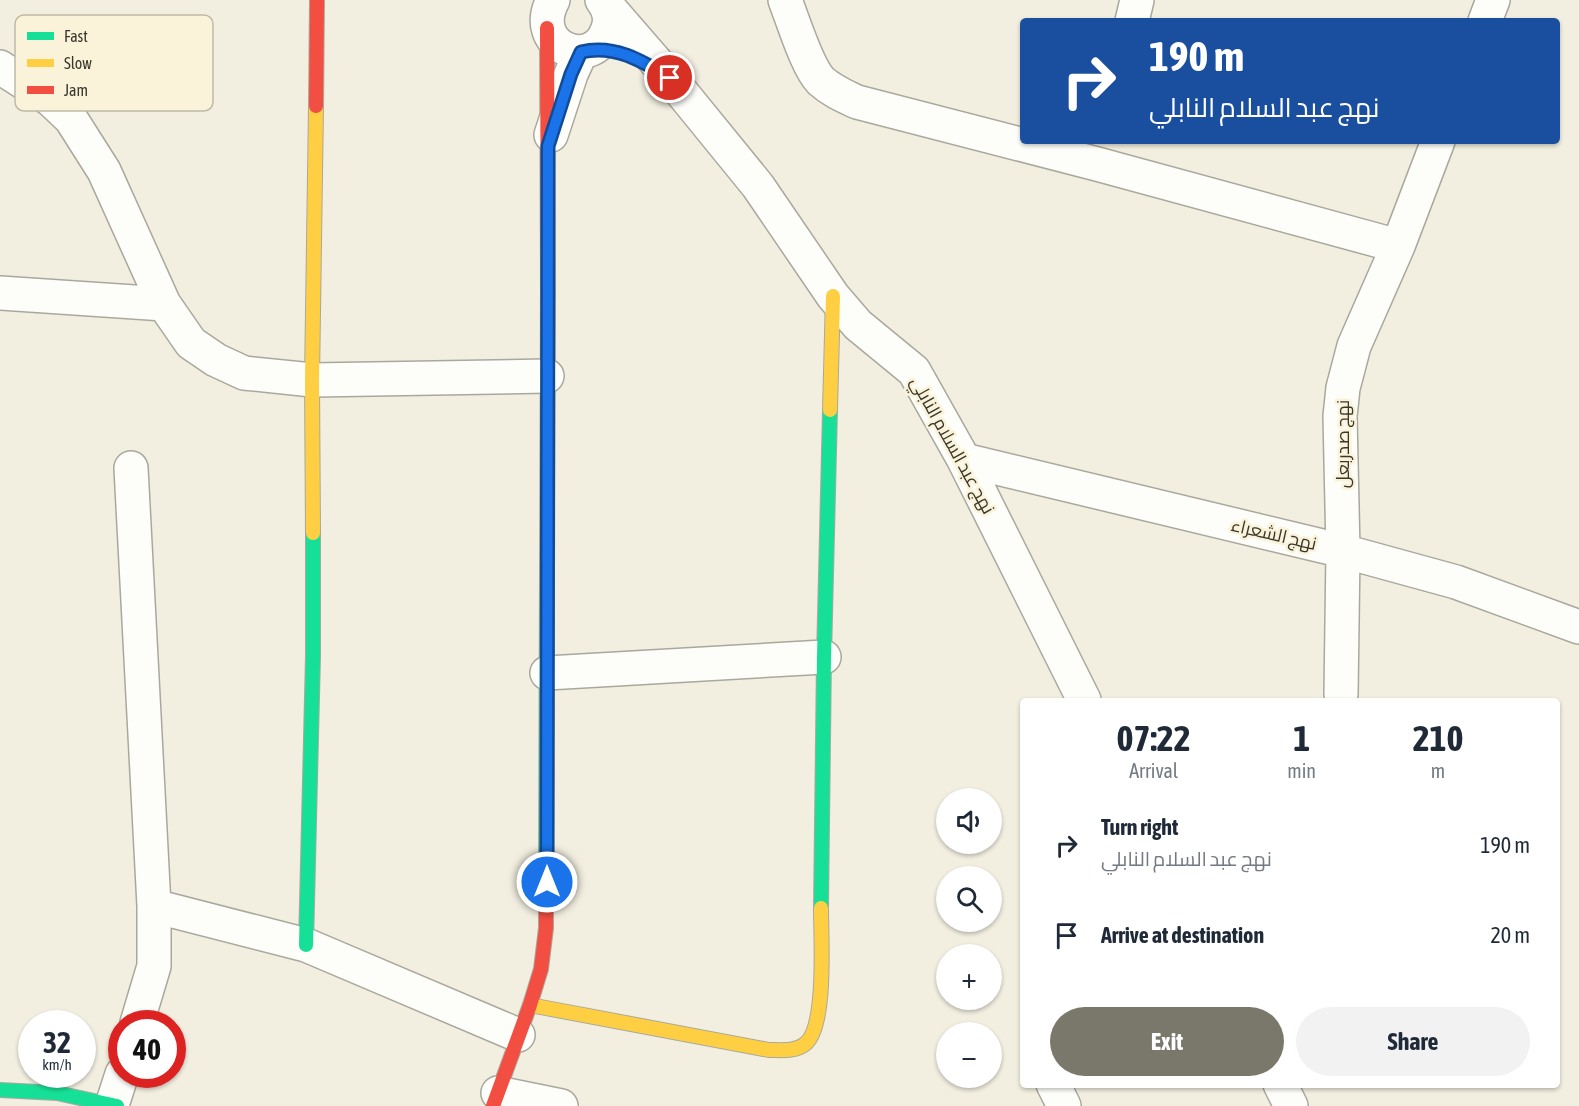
<!DOCTYPE html>
<meta charset="utf-8">
<style>
:root{--surface:#fff;--page:#f2f2f3;--text:#1f2937;--muted:#747a83;--accent:#7a776b}
body{margin:0;font-family:"Asap Condensed",Cairo,sans-serif;background:var(--page);color:var(--text);height:100vh;display:flex;flex-direction:column;font-size:22px;white-space:nowrap}
*{box-sizing:border-box;margin:0}
p{font-size:20px;color:var(--muted)}
.icon{flex:none;width:33px;height:33px;fill:none;stroke:currentColor;stroke-width:2;stroke-linecap:round;stroke-linejoin:round}
.map{position:relative;flex:1;overflow:hidden}
.side{position:absolute;left:1020px;top:698px;width:540px;height:390px;display:flex;flex-direction:column;background:var(--surface);border-radius:6px;box-shadow:0 2px 4px #0004}
.side>*{flex:none}
.hud{position:absolute;left:1020px;top:18px;width:540px;height:126px;border-radius:6px;box-shadow:0 2px 4px #0004;background:#1a4fa0;color:#fff;overflow:hidden}
.tools{position:absolute;left:936px;top:788px;display:grid;gap:12px}
.tools a{display:grid;place-items:center;width:66px;height:66px;border-radius:50%;background:var(--surface);box-shadow:0 2px 4px #0004;font-size:30px}
.speed{position:absolute;left:18px;top:1010px;display:flex;gap:12px;font-size:30px;font-weight:700;text-align:center}
.speed>*{display:grid;place-content:center;width:78px;height:78px;border-radius:50%;background:var(--surface);box-shadow:0 2px 4px #0004;line-height:1}
.speed small{font-size:15px;font-weight:400}
.speed .limit{border:9px solid #d22;background:#fff;color:#111}
.pin{position:absolute;display:grid;place-items:center;width:51px;height:51px;color:#fff;margin:-26px;border:3px solid #fff;border-radius:50%;box-shadow:0 2px 6px #0007}
.me{position:absolute;width:66px;margin:-33px;rotate:0deg;stroke-linejoin:round;filter:drop-shadow(0 0 4px #0008)}
.turn{display:flex;align-items:center;gap:21px;height:126px;padding:0 30px;font-size:27px}
.turn .icon{width:78px;height:78px;stroke-width:2.5}
.turn b{display:block;font-size:42px;line-height:51px}
.eta{display:flex;justify-content:space-evenly;align-items:center;height:102px;text-align:center}
.eta b{font-size:36px;font-weight:700;line-height:42px}
.primary-button{display:flex;gap:12px;margin-top:auto;padding:12px 30px}
.primary-button a{flex:1;height:69px;border-radius:36px;background:var(--accent);color:#fff;font-size:24px;font-weight:700;line-height:69px;text-align:center}
.primary-button a+a{background:var(--page);color:var(--text)}
ul{padding:0;list-style:none}
li{display:flex;align-items:center;gap:18px;height:90px;padding:0 30px}
li div{flex:1}
li b{display:block;font-size:22px}
li em{font-style:normal}
.map>svg:first-child{display:block}
</style>
<div class="map">
<svg width="1579" height="1106" viewBox="0 0 1579 1106">
<rect width="100%" height="100%" fill="#f2efe1"/>
<g fill="none" stroke-linecap="round" stroke-linejoin="round">
<defs>
<path id="street" d="M553 0C528 47 592 72 607 31 612 20 609 9 602 0
M785 0C793 20 807 67 821 81 832 91 844 96 857 102L1097 164 1398 246
M604 2 670 78 758 186 833 296 858 325 914 371 964 460 1084 700
M1132 21 1137 0
M1485 21 1493 0
M0 67 51 100 71 119 104 171 164 304 191 343 216 360 244 373 312 380 547 376
M551 135 571 74 581 52
M0 293 164 304
M964 460 1343 551 1456 582 1579 627
M131 468 154 906V966L137 1023
M547 673 824 657
M1341 694 1343 551 1340 416 1343 388 1354 346 1398 246 1438 141
M154 906 306 945 518 1035
M1053 1084 1064 1106
M1280 1084 1291 1106
M498 1093 561 1106
M112 1105 122 1074"/>
<path id="fast" d="M546 862 548 290
M821 908 824 657 830 410
M306 945 313 656V533
M0 1090 57 1093 117 1106"/>
<path id="slow" d="M830 410 833 296
M313 533 312 380 316 106
M530 1005 769 1050C781 1050 795 1052 805 1044 827 1028 821 936 821 908"/>
<path id="jam" d="M547 28 548 290
M316 106 317 0
M493 1106 530 1005 541 969 546 928V862"/>
</defs>
<use href="#street" stroke="#aaa89d" stroke-width="36"/>
<use href="#fast" stroke="#aaa89d" stroke-width="16"/>
<use href="#slow" stroke="#aaa89d" stroke-width="16"/>
<use href="#jam" stroke="#aaa89d" stroke-width="16"/>
<use href="#street" stroke="#fdfdfa" stroke-width="33"/>
<use href="#fast" stroke="#16e098" stroke-width="14"/>
<use href="#slow" stroke="#ffcf43" stroke-width="14"/>
<use href="#jam" stroke="#f24e42" stroke-width="14"/>
</g>
<g fill="none" stroke-linecap="round" stroke-linejoin="round">
<defs>
<path id="route" d="M547 882 548 146 571 74 581 52C615 44 642 61 670 78"/>
</defs>
<use href="#route" stroke="#114b97" stroke-width="15"/>
<use href="#route" stroke="#1a73e8" stroke-width="10"/>
</g>
<g text-anchor="middle" dominant-baseline="central" stroke-width="5" stroke-linejoin="round" paint-order="stroke">
<g font-size="18" fill="#39362c" stroke="#faf3d9">
<text transform="translate(1342 444) rotate(-90)">نهج صدربعل</text>
<text transform="translate(953 445) rotate(61)">نهج عبد السلام النابلي</text>
<text transform="translate(1274 534) rotate(13)">نهج الشعراء</text>
</g>
</g>
<rect x="15" y="15" width="198" height="96" rx="9" fill="#faf3d9" stroke="#c0baa5" stroke-width="1.5"/>
<rect x="27" y="32" width="27" height="8" fill="#16e098"/>
<rect x="27" y="59" width="27" height="8" fill="#ffcf43"/>
<rect x="27" y="86" width="27" height="8" fill="#f24e42"/>
<g font-size="16" fill="#39362c">
<text x="64" y="42">Fast</text>
<text x="64" y="69">Slow</text>
<text x="64" y="96">Jam</text>
</g>
</svg>
<div class="tools">
<a><svg class="icon" aria-label="sound" viewBox="0 0 24 24"><path d="M4 9h4l5-4v14l-5-4H4zM17 9q2 3 0 6"/></svg></a>
<a><svg class="icon" aria-label="search" viewBox="0 0 24 24"><circle cx="10" cy="10" r="6"/><path d="M15 15l6 6"/></svg></a>
<a>+</a>
<a>−</a>
</div>
<div class="speed"><div>32<small>km/h</small></div><div class="limit">40</div></div>
<div class="pin" style="left:670px;top:78px;background:#d93025"><svg class="icon" aria-label="arrive" viewBox="0 0 24 24"><path d="M6 21V4h12l-3 4 3 4H6"/></svg></div>
<svg class="me" style="left:547px;top:882px" viewBox="-20 -20 40 40"><circle r="17" fill="#1a73e8" stroke="#fff" stroke-width="3"/><path d="M0-11L8 9 0 5-8 9z" fill="#fff"/></svg>
<div class="hud">
<div class="turn"><svg class="icon" aria-label="right" viewBox="0 0 24 24"><path d="M7 20v-9h11M14 6l5 5-5 5"/></svg><div><b>190 m</b>نهج عبد السلام النابلي</div></div>
</div>
<section class="side">
<div class="eta">
<div><b>07:22</b><p>Arrival</p></div>
<div><b>1</b><p>min</p></div>
<div><b>210</b><p>m</p></div>
</div>
<ul>
<li><svg class="icon" aria-label="right" viewBox="0 0 24 24"><path d="M7 20v-9h11M14 6l5 5-5 5"/></svg><div><b>Turn right</b><p>نهج عبد السلام النابلي</p></div><em>190 m</em></li>
<li><svg class="icon" aria-label="arrive" viewBox="0 0 24 24"><path d="M6 21V4h12l-3 4 3 4H6"/></svg><div><b>Arrive at destination</b></div><em>20 m</em></li>
</ul>
<div class="primary-button"><a>Exit</a><a>Share</a></div>
</section>
</div>
